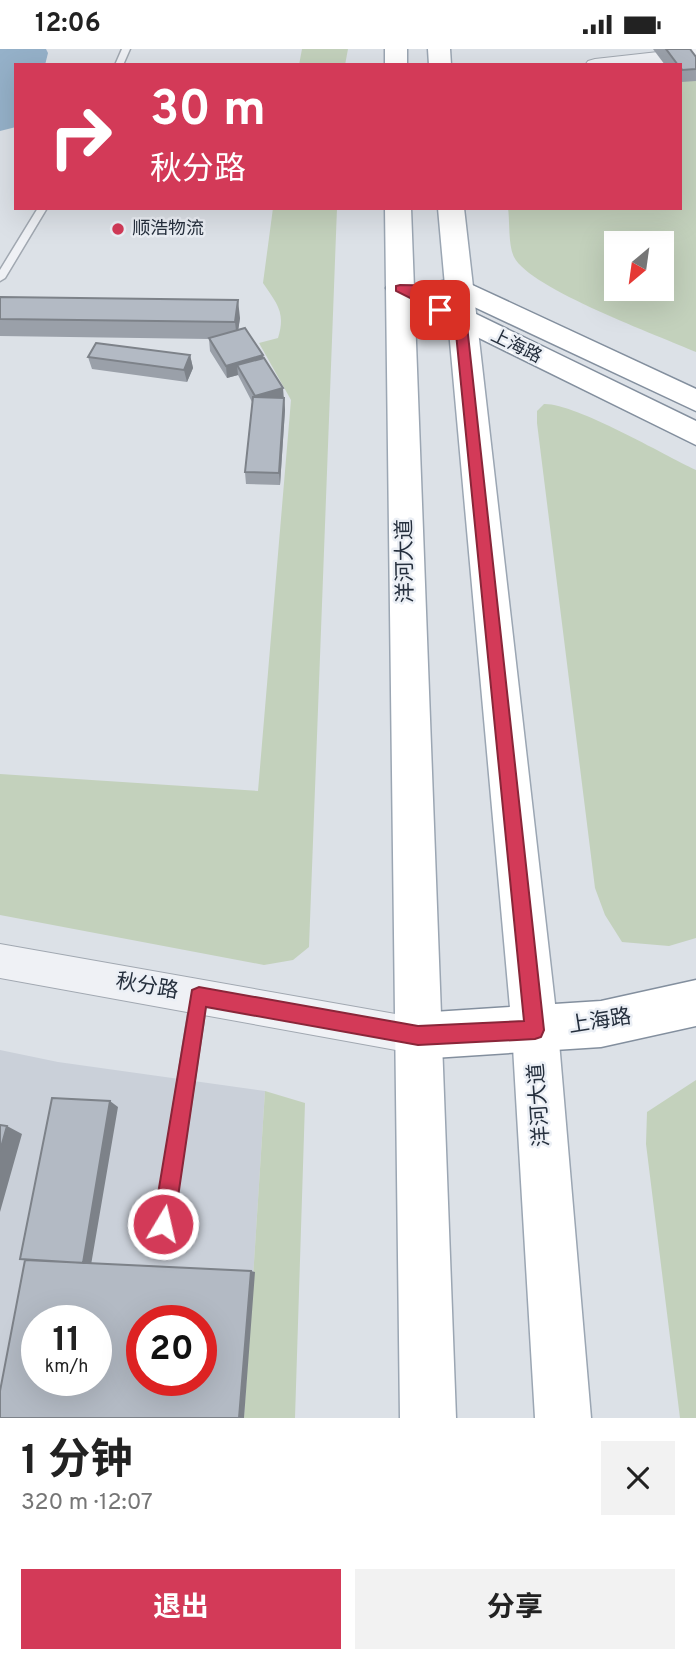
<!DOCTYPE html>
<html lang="zh">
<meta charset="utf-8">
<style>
:root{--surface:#fff;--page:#f2f2f2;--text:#222;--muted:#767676;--accent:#d33a58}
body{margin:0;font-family:Overpass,"Noto Sans SC",sans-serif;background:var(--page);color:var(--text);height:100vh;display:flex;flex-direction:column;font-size:26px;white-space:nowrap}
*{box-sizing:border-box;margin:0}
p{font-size:23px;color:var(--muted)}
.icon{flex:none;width:38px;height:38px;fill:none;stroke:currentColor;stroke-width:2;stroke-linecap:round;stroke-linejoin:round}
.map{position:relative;height:1369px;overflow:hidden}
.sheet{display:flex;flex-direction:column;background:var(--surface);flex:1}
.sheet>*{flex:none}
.top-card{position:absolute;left:14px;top:14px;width:668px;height:147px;border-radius:0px;box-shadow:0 7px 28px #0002;background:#d33a58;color:#fff;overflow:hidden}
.needle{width:46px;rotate:209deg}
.controls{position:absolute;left:604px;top:182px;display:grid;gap:14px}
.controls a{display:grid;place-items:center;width:70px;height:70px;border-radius:0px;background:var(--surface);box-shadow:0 7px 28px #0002;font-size:35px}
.speed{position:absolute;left:21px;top:1256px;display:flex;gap:14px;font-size:35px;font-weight:700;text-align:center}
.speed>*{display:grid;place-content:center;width:91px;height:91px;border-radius:50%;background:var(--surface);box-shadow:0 7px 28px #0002;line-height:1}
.speed small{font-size:18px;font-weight:400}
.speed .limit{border:10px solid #d22;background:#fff;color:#111}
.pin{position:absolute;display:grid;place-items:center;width:60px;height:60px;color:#fff;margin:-30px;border-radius:14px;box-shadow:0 4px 10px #0006}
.me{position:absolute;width:77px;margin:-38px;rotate:9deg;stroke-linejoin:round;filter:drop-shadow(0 0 5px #0008)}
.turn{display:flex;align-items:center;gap:24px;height:147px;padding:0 21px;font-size:32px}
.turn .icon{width:91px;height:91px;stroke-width:2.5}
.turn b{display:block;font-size:49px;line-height:60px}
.round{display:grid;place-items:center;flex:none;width:74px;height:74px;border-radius:0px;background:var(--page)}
.summary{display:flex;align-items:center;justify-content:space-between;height:119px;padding:0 21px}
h1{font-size:42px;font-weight:700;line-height:52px}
.primary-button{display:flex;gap:14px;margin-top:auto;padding:14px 21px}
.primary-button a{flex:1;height:80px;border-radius:0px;background:var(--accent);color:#fff;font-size:28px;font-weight:700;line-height:80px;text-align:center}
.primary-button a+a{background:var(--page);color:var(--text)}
.status{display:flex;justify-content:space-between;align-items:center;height:49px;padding:0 35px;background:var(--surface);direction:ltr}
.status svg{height:19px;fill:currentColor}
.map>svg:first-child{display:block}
</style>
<div class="status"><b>12:06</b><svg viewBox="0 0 49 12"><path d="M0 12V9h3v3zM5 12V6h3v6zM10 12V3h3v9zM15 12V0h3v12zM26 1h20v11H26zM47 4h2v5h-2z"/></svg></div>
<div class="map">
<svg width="696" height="1369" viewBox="0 0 696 1369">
<rect width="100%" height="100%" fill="#dce1e7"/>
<path fill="#cad0d9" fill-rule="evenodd" d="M0 1001 58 1013 265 1042 244 1369H0ZM37 1272H96V1332H37ZM142 1272H201V1332H142Z"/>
<path fill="#c3d1bc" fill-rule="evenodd" d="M302 0H348L345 16H299Z
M696 14V303C660 287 530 240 514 208 508 196 510 173 508 159H681V16ZM616 194H662V240H616Z
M273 159H337L309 898 293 911 264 916 0 866V725L258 742 291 351 259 294 278 289C286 263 277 255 263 234Z
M544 355C575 354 664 406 696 421V889L669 897 622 893 605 866 595 839 537 374V362Z
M696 1031V1369H680L646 1095 647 1063Z
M265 1042 305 1054 295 1369H244Z"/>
<path fill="#95b1c9" d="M0 0H46L48 4 45 16H16V78L0 82Z"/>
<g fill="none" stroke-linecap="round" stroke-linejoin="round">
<defs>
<path id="service" d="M122 0H130L123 16H115Z
M38 159H47L5 229 0 232V221Z
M199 940 205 942 207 948 169 1199 167 1206 160 1208 153 1206 151 1199 191 948 193 942Z"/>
<path id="minor" d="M0 895 418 969 431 974 436 987 431 1000 418 1005 0 929Z"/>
<path id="tertiary" d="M685 0H696V11L655 16H585L588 12 595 10Z"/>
<path id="primary" d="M385 0H407V16H385Z
M428 0H450L451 16H429Z
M385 159H411L456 1369H400Z
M438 159H464L558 981 591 1369H535L512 981Z"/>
<path id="trunk" d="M400 231 432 244 429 240 433 234 443 232 468 234 696 340V362L453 248 439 247 696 372V396L390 245 386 239 390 233Z
M696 931V977L601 998 418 1010 402 1003 395 987 402 971 418 964 601 952Z"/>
</defs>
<use href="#service" stroke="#a1a8b1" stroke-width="3"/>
<use href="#minor" stroke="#a1a8b1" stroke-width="2"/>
<use href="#tertiary" stroke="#a1a8b1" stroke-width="2"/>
<use href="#primary" stroke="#9ba6b3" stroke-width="3"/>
<use href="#trunk" stroke="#838f9e" stroke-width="3"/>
<use href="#service" fill="#eff1f5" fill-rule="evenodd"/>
<use href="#minor" fill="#eff1f5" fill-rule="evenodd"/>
<use href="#tertiary" fill="#eff1f5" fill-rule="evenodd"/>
<use href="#primary" fill="#fff" fill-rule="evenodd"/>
<use href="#trunk" fill="#fff" fill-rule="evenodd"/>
</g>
<path fill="#9aa0a9" d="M653 0H690L696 8V32L681 33V16H665Z
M0 248 240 269 238 281 263 306 284 349 285 361 280 436 246 435 245 423 252 353 238 326 227 329 210 302 209 290 0 287Z
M190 306 193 319 187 333 92 320 88 308Z"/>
<path fill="#7d8289" d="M238 251 240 269 237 290 235 273Z
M190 306 193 319 187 333 184 321Z
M263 306 264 319 237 316 238 326 227 329 226 317Z
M283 339 284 351 256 359 255 347Z
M284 349 285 361 280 436 279 424Z
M110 1052 118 1058 91 1216 83 1215Z
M7 1077 22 1085 0 1163V1102Z
M251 1222 255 1223 244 1369H239Z"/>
<path fill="#b3bac4" stroke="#7d8289" stroke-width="2" fill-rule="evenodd" d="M666 0H690L696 8V20L682 21 681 19V16H678Z
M0 248 238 251 235 273 0 270Z
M245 279 263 306 226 317 209 289Z
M96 294 190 306 184 321 88 308Z
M264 309 283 339 255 347 237 316Z
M253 348 284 349 279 424 245 423Z
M52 1049 110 1052 83 1214 20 1210Z
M0 1076 7 1077 0 1102Z
M25 1211 251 1222 239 1369H0V1342ZM37 1272H96V1332H37ZM142 1272H201V1332H142Z"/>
<path fill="#d33a58" stroke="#892639" stroke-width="2" d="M400 236 458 237 463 240 544 981 541 988 535 990 418 996 206 958 174 1175 171 1182 163 1185 156 1182 153 1175 192 941 199 938 418 977 524 972 452 244 416 243 445 258V263L440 264 396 242V237Z"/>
<circle fill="#d33a58" stroke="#ebeff5" stroke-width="2.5" cx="118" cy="180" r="7"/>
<g text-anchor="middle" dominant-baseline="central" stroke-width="5" stroke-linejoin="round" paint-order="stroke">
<g font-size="18" fill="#252f3d" stroke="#ebeff5" text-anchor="start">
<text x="132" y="180">顺浩物流</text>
</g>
<g font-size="18" fill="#252f3d" stroke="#ebeff5">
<text transform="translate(516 298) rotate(26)">上海路</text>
</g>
<g font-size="21" fill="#252f3d" stroke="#ebeff5">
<text transform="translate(406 512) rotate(-91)">洋河大道</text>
<text transform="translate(147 938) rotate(10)">秋分路</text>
<text transform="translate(600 973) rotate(-9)">上海路</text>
<text transform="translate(540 1056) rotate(-94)">洋河大道</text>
</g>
</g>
</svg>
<div class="controls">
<a><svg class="needle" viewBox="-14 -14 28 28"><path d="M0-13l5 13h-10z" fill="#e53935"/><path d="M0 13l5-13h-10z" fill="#767676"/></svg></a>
</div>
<div class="speed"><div>11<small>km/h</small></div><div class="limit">20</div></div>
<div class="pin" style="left:440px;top:261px;background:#d93025"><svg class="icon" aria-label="arrive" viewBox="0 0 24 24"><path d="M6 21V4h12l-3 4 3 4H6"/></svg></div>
<svg class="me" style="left:163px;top:1175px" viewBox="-20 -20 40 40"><circle r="17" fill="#d33a58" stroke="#fff" stroke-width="3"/><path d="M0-11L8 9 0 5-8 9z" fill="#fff"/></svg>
<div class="top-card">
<div class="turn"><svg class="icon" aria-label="right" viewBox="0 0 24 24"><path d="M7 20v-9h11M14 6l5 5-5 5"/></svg><div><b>30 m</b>秋分路</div></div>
</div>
</div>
<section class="sheet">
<div class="summary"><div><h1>1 分钟</h1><p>320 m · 12:07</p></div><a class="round"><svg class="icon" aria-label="close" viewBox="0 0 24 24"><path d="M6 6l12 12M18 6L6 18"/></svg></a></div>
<div class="primary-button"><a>退出</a><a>分享</a></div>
</section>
